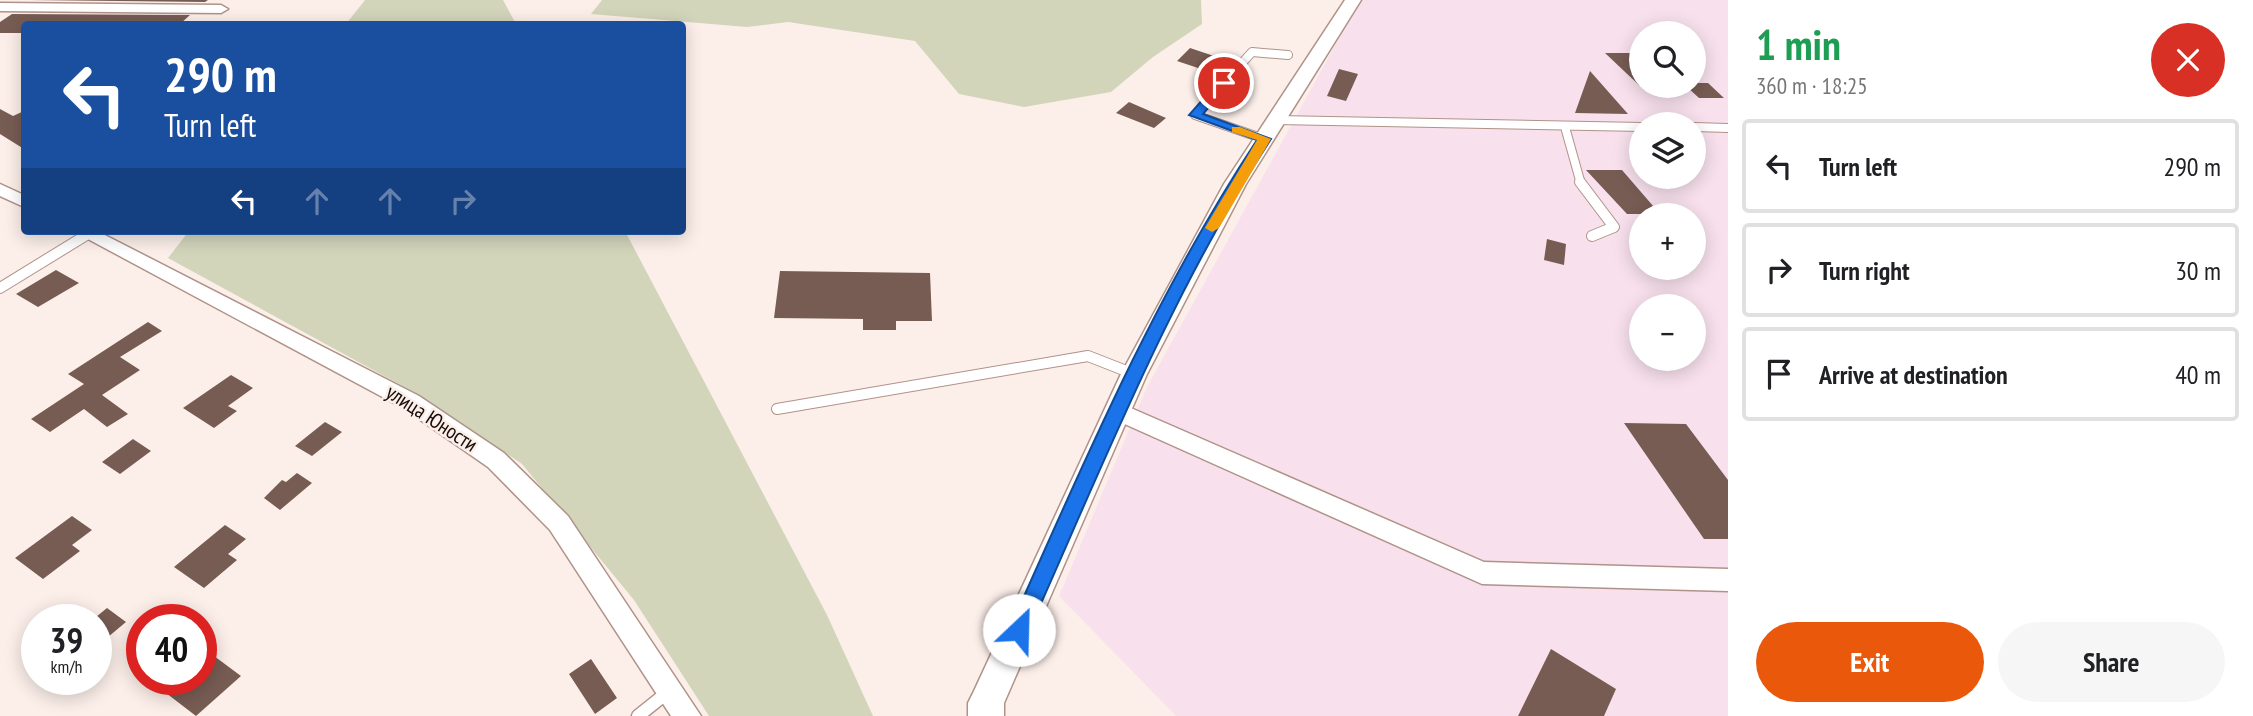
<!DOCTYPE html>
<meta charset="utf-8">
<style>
:root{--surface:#fff;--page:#f6f6f6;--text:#202124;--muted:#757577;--line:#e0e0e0;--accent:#ea580c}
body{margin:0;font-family:"PT Sans Narrow",sans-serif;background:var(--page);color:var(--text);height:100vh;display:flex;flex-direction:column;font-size:26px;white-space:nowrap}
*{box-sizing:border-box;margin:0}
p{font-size:23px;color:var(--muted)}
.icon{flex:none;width:38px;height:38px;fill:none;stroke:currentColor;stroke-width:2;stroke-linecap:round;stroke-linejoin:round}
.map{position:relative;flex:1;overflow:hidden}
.details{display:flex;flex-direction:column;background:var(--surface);width:525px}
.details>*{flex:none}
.banner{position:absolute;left:21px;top:21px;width:665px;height:214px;border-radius:7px;box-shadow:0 4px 18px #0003;background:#1a4fa0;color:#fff;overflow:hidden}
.tools{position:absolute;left:1629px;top:21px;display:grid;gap:14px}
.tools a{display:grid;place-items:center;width:77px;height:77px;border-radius:50%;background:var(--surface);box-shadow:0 4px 18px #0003;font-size:35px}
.speed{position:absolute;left:21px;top:604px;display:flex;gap:14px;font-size:35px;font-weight:700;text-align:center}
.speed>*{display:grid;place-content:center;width:91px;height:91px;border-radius:50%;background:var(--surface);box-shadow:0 4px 18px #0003;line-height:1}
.speed small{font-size:18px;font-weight:400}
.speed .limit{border:10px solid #d22;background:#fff;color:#111}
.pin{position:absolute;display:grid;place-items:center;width:60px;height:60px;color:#fff;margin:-30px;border:4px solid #fff;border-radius:50%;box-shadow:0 2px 7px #0007}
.me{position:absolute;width:77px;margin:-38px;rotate:24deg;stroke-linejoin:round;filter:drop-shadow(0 0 5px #0008)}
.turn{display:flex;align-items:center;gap:24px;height:147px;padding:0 28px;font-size:32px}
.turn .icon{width:91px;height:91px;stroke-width:2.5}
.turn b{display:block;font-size:49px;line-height:60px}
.lanes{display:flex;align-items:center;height:66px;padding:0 28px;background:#0003;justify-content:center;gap:35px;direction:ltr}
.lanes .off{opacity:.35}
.round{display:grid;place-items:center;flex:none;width:74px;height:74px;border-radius:37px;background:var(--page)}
.overview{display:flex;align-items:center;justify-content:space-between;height:119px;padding:0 28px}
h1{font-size:42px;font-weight:800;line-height:52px;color:#1e9e55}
.action{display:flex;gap:14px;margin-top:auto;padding:14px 28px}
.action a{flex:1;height:80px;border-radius:42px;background:var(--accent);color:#fff;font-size:28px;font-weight:800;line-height:80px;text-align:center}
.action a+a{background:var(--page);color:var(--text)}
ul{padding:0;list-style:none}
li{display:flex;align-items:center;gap:21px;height:94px;margin:0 14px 10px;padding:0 14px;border:4px solid var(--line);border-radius:7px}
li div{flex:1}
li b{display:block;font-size:26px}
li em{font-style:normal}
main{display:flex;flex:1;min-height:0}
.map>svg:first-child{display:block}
</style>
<main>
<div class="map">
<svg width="1728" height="716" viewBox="0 0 1728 716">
<rect width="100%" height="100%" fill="#fcefea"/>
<path fill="#f8e1ed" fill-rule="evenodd" d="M1360 0H1728V716H1176L1059 596 1147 387ZM1642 33H1694V86H1642ZM1642 124H1694V177H1642ZM1642 215H1694V268H1642ZM1642 306H1694V359H1642Z"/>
<path fill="#d2d5ba" d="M365 0H503L516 24H346Z
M602 0H1201L1202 24 1153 57 1111 92 1024 107 959 94 915 41 788 22 747 27 591 14Z
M189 231H625L827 615 873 716H709L634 600 522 464 419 395 168 258Z"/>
<path fill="#775c53" d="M30 0H208L205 2Z
M12 14 190 15 180 24H24L22 33H0V22Z
M1190 48 1220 58 1207 71 1177 61Z
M1605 53H1632L1642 62V88Z
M1339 69 1358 74 1346 101 1327 96Z
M1590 71 1628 114 1575 113Z
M1694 83H1708L1724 98H1699L1686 86Z
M1129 102 1166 118 1154 128 1116 113Z
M0 109 13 116 24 111V149L0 134Z
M1586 170H1622L1660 214H1627Z
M1547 239 1566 244 1564 265 1544 260Z
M56 270 79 283 38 307 16 294Z
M780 271 930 273 932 321H896V330H863V319L774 318Z
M148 322 162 331 120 357 140 370 102 395 128 414 107 427 84 409 50 432 31 419 84 384 68 374Z
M231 375 253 388 228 406 237 411 214 428 183 408Z
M325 422 342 432 312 456 295 446Z
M1624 423 1686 424 1728 480V539H1704Z
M133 439 151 451 120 474 102 462Z
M297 473 312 483 280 510 264 498 282 480 286 482Z
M72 516 92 530 72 545 80 551 43 579 15 558Z
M225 525 246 539 228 554 237 560 204 588 174 567Z
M107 608 126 622 96 647V617Z
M1551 649 1616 689 1604 716H1518Z
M210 653 241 676 196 716 166 693 181 679H201V660Z
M591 659 617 698 595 714 569 674Z"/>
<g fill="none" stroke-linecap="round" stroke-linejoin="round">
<defs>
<path id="service-far2" d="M1277 120 1642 127
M1565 127 1581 184
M1694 127 1728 128
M1264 139 1195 115 1252 52 1288 55"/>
<path id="service-far1" d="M1580 182 1614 227 1592 236
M0 288 88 234
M777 409 1088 356 1134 374"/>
<path id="service" d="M638 716 668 692"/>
<path id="minor" d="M0 3 221 5 228 9 221 13 0 11Z
M0 184 24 195V207L0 196Z
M73 231H97L419 396 504 453 568 516 701 716H671L550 530 488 467 403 408Z
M1117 402 1484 562 1728 569V591L1482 584 1109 417 1106 411 1109 405Z"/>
<path id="tertiary" d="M1345 0H1361L1246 184 1147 374 1004 703V716H968V703L974 691 1121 374 1224 184Z"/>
</defs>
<use href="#service-far2" stroke="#b09288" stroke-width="10"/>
<use href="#service-far1" stroke="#b09288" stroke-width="12"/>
<use href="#service" stroke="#b09288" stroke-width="15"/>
<use href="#minor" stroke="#b09288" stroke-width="3"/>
<use href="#tertiary" stroke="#b09288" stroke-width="3"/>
<use href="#service-far2" stroke="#fff" stroke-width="8"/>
<use href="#service-far1" stroke="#fff" stroke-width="10"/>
<use href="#service" stroke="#fff" stroke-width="12"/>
<use href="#minor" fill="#fff" fill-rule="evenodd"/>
<use href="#tertiary" fill="#fff" fill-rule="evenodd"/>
</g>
<path fill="#1a73e8" stroke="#114b97" stroke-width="2" d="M1219 81 1229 83 1203 114 1271 139C1170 294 1102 468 1026 637L1019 640 1012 637 1009 630C1083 464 1156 293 1257 140L1189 115Z"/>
<path fill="#f59e0b" d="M1232 127H1240L1271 139 1219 228 1212 232 1205 228 1257 140 1232 132Z"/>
<g text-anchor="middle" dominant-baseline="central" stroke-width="5" stroke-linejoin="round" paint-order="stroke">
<g font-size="21" fill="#160c08" stroke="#fcefea">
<text transform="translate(432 418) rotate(33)">улица Юности</text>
</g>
</g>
</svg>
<div class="tools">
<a><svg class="icon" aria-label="search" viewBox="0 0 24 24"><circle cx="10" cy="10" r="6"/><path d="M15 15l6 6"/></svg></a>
<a><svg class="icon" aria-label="layers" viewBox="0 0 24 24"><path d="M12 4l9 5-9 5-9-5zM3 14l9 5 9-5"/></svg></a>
<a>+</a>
<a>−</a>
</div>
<div class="speed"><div>39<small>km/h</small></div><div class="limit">40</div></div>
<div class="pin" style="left:1224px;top:83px;background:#d93025"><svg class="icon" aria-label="arrive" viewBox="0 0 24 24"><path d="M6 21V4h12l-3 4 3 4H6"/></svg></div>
<svg class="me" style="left:1019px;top:630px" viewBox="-20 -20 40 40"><circle r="19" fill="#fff"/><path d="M0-13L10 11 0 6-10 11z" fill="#1a73e8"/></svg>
<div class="banner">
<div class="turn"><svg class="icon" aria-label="left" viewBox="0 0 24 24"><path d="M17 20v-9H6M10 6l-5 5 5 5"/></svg><div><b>290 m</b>Turn left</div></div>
<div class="lanes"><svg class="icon" aria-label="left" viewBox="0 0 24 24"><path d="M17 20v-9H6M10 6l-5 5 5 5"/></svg><svg class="icon off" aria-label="ahead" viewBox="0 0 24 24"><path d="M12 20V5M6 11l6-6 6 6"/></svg><svg class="icon off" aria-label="ahead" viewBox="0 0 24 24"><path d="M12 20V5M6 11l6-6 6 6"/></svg><svg class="icon off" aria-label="right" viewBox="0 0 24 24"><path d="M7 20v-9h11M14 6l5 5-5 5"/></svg></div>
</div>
</div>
<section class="details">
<div class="overview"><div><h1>1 min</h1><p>360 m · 18:25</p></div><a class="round" style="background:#d93025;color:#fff"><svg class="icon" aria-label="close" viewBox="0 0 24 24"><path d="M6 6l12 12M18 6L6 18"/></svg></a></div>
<ul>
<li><svg class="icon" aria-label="left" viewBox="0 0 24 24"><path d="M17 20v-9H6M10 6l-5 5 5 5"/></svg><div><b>Turn left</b></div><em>290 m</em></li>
<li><svg class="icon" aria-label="right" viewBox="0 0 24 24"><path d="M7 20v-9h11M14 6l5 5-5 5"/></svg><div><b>Turn right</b></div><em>30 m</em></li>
<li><svg class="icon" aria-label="arrive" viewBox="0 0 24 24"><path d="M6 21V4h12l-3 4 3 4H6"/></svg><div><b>Arrive at destination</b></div><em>40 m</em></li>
</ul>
<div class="action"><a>Exit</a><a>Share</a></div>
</section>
</main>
